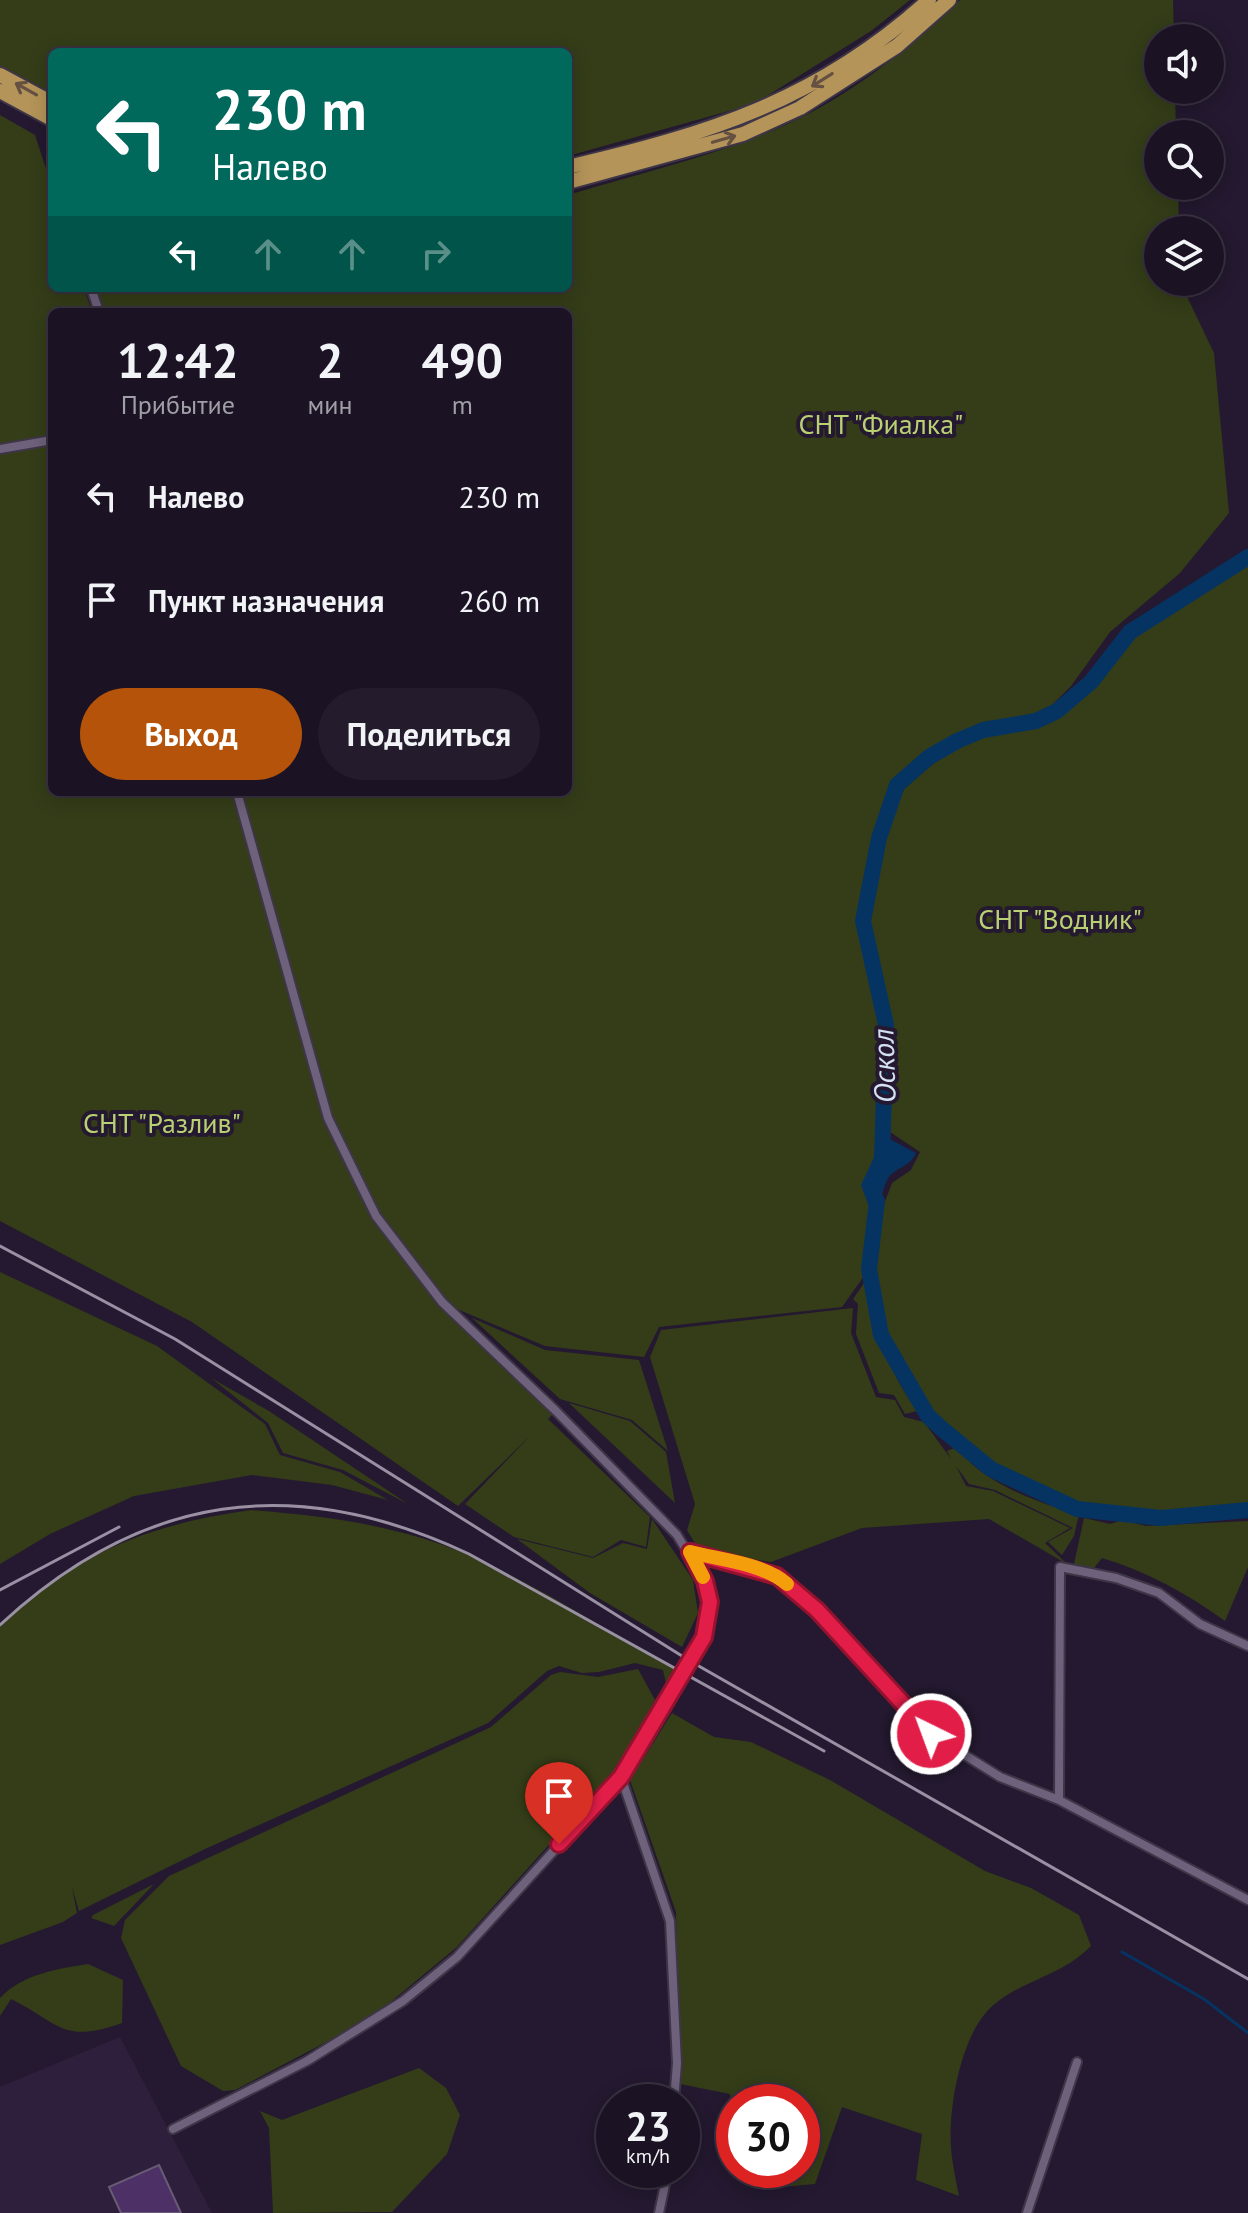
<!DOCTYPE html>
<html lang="ru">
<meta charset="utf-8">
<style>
:root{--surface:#1b1324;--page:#241c2c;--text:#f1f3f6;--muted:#a09ea6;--line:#393241;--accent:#b45309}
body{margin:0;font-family:"PT Sans",sans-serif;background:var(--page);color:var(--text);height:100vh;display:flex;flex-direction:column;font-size:30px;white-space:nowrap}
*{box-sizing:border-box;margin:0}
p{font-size:26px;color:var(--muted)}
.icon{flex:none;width:44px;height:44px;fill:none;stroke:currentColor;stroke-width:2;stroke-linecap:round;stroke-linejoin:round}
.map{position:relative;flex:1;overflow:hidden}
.side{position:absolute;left:48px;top:308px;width:524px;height:488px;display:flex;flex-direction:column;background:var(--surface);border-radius:12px;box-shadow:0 4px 20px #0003,0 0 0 2px var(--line)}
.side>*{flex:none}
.hud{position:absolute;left:48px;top:48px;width:524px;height:244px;border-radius:12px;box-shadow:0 4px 20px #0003,0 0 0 2px var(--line);background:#00695c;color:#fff;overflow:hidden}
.controls{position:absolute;left:1144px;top:24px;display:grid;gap:16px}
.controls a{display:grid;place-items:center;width:80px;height:80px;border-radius:50%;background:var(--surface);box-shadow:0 4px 20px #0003,0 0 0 2px var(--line);font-size:40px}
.speed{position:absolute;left:596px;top:2084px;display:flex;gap:16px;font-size:40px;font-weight:700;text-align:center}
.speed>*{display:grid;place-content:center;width:104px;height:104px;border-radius:50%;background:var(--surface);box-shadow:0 4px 20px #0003,0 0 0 2px var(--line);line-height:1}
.speed small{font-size:20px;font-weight:400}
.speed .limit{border:12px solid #d22;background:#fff;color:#111}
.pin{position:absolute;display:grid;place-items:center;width:68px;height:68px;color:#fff;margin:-82px -34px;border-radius:50% 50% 50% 0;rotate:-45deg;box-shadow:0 0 8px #0007}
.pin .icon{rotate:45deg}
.me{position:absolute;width:88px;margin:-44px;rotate:318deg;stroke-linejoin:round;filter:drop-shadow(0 0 6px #0008)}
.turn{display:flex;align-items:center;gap:28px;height:168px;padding:0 32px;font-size:36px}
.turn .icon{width:104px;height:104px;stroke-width:2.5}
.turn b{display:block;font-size:56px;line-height:68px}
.lanes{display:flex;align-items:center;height:76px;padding:0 32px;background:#0003;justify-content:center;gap:40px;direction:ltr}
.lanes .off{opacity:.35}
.eta{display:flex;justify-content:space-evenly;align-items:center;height:136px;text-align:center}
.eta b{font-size:48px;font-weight:700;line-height:56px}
.button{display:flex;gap:16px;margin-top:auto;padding:16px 32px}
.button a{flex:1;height:92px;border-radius:48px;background:var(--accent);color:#fff;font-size:32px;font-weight:700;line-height:92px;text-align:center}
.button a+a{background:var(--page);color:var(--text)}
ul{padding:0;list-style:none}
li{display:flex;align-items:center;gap:24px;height:104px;padding:0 32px}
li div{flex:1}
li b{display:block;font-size:30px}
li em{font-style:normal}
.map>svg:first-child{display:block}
</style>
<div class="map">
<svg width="1248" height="2213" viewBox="0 0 1248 2213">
<rect width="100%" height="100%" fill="#241930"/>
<path fill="#2e203c" d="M120 2037 212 2213H0V2087Z"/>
<path fill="#343d18" d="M0 0H910L871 31 754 104 568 156V52H52V96L0 67Z
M960 0H1173L1174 38H1158V90H1175L1176 134H1158V186H1178L1179 230H1158V282H1180L1214 353 1229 513 1180 573 1110 632 1071 686 1036 721 983 730 957 741 929 757 897 785 879 838 863 921 886 1025 885 1142 869 1269 842 1307 659 1327 644 1357 545 1346 445 1304 556 1411 548 1419 650 1517 646 1547 621 1540 593 1557 514 1537 465 1504 531 1435 458 1506 192 1322 0 1221V115L35 135 52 187V288H84L92 312H52V792H568V312H102L96 288H568V195C647 171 731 153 804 116 862 87 913 44 960 0Z
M1248 564V1506L1162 1514 1079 1505 995 1466 932 1416 885 1334 873 1259 877 1223 892 1183 911 1170 920 1152 890 1132V1025L869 923 883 841 904 789 934 763 960 747 984 737 1038 728 1059 716 1083 699 1133 636Z
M0 1272 157 1346 265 1424 280 1455 340 1472 388 1500 332 1485 252 1475 134 1496 50 1534 0 1564Z
M867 1279C873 1328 888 1370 917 1411L905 1414 894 1395 879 1393 856 1334 858 1304 853 1299Z
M853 1308 851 1333 876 1397 895 1400 904 1417 924 1422 951 1459 947 1451 957 1447C980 1482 1040 1504 1079 1514L1074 1536 1062 1555 1048 1542 1073 1528 995 1490 969 1484 956 1466 966 1486 993 1491 1070 1528 1045 1543 1067 1564 989 1519 862 1528 771 1562 713 1553 696 1545 687 1530 695 1504 650 1357 661 1330Z
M472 1318 545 1350 639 1360 668 1451 632 1420 560 1399Z
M211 1378 269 1411 408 1504 343 1470 283 1453 268 1423Z
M569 1403 630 1421 666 1452 675 1503Z
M251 1510C317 1515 380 1523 443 1545 520 1573 602 1628 674 1669L666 1683 663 1670 635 1663 599 1672 582 1673 559 1666 547 1671 488 1723 205 1849 79 1911 72 1887 77 1913 63 1922 0 1945V1626C73 1553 151 1524 251 1510Z
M1084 1518 1110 1524 1123 1520 1146 1526 1248 1521V1567L1225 1621C1186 1593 1148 1572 1102 1558L1094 1568 1074 1564Z
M652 1519 693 1580 698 1613 682 1647 590 1593 517 1539 593 1558 623 1543 647 1549Z
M638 1669 655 1700 619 1767 457 1947 370 2019 235 2090 223 2091 181 2066 121 1938 125 1920 169 1876 491 1727 551 1675 560 1672 598 1677Z
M672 1713 714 1737 751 1742 830 1780 985 1871 1031 1888 1079 1915 1091 1946C1061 1976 1026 1979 996 2003 962 2028 948 2106 951 2147 952 2163 956 2180 959 2196L916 2180 922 2134 842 2107 815 2184 759 2189 740 2175V2170H802V2102H734V2125L730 2094 680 2084 676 1912 630 1780Z
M154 1884 114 1926 91 1918 93 1915Z
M88 1964 123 1980 122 2023C62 2044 61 2024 11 1999L0 2016V1998C23 1974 56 1969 88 1964Z
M419 2068 446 2088 460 2115 447 2154 392 2212 273 2213 269 2128 260 2111 282 2120Z"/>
<path fill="#063462" d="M884 1136 916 1153C909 1168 896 1167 888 1178 881 1191 881 1207 874 1221L861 1185Z"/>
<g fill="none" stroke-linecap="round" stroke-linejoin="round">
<path stroke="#063462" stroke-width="3" d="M1122 1952 1204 1999 1248 2033"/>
<path stroke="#063462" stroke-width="16" d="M882 1158 886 1025 863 921 879 838 897 785 929 757 957 741 983 730 1036 721 1057 711 1091 682 1130 632 1248 557
M877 1201 869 1269 881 1335 928 1416 941 1428 991 1469 1077 1509 1161 1518 1248 1510"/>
</g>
<path fill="#4c3066" stroke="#685b76" stroke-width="2" d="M159 2165 181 2213H121L109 2187Z"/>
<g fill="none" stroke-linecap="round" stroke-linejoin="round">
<defs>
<path id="street" d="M91 288 99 312
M0 449 52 440
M690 1552 777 1576 817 1610 931 1734 1000 1777 1059 1800 1248 1900
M621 1777 670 1921 677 2063 674 2102
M1059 1800 1060 1567 1116 1578 1159 1593 1200 1624 1248 1646
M173 2129 307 2061 403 2001 457 1957 621 1777 704 1637 710 1602 705 1581 677 1535 556 1411 442 1302 376 1216 328 1118 237 792
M659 2213 668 2170
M1027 2213 1077 2062"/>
<path id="primary" d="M0 75 52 103
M0 91 52 119
M568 167C709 134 819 100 929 0
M568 182 743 134 800 108 897 46 949 0"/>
</defs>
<use href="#street" stroke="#3e3547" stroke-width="12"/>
<use href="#primary" stroke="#3e3547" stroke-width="18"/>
<use href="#street" stroke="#6d617b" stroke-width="8"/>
<use href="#primary" stroke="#b49458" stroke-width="14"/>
<path stroke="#9990a3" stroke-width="3" d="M0 1246 175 1339 690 1661 1248 1979
M0 1590 119 1527
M0 1625C142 1493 294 1472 469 1554L824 1751"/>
</g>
<defs><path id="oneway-shaft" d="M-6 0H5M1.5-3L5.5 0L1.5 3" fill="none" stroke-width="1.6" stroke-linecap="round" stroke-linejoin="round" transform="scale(2)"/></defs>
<g stroke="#655042">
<use href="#oneway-shaft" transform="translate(822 80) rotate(148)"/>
<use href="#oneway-shaft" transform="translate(26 89) rotate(-151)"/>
<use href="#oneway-shaft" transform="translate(724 139) rotate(-16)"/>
</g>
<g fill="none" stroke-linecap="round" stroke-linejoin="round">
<defs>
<path id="route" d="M559 1844 621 1777 704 1637 710 1602 705 1581 690 1552 777 1576 817 1610 931 1734"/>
</defs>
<use href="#route" stroke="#92132f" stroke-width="20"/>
<use href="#route" stroke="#e11d48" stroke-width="14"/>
<path stroke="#f59e0b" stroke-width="14" d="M703 1577 690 1552C721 1560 762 1563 787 1584"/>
</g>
<g text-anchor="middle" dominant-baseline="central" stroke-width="8" stroke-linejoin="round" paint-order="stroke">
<g font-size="28" fill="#b9d172" stroke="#241930">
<text x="881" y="423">СНТ "Фиалка"</text>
<text x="1060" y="918">СНТ "Водник"</text>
<text x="162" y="1122">СНТ "Разлив"</text>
</g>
<g font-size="30" font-style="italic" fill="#d5e1f1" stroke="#241930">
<text transform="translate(883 1066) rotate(-92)">Оскол</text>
</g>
</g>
</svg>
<div class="controls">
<a><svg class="icon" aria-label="sound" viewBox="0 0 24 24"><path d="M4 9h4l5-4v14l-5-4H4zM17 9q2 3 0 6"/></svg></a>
<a><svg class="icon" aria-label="search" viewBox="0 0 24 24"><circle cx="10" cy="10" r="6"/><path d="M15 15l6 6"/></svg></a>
<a><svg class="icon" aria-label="layers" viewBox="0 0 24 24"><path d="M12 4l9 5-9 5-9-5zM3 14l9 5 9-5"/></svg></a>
</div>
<div class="speed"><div>23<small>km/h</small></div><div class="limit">30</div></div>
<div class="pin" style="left:559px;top:1844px;background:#d93025"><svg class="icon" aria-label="arrive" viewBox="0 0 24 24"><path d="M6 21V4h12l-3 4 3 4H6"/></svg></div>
<svg class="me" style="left:931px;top:1734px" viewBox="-20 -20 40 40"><circle r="17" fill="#e11d48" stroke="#fff" stroke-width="3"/><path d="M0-11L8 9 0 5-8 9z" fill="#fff"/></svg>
<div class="hud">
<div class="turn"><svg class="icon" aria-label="left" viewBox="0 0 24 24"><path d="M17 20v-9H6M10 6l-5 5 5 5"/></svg><div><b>230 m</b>Налево</div></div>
<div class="lanes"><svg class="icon" aria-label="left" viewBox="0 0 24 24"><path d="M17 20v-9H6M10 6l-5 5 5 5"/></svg><svg class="icon off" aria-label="ahead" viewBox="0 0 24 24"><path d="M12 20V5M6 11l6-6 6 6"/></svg><svg class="icon off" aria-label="ahead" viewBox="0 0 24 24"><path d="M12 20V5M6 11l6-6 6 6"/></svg><svg class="icon off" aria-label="right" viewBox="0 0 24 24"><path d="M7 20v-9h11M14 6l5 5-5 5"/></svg></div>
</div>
<section class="side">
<div class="eta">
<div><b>12:42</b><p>Прибытие</p></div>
<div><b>2</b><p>мин</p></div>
<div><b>490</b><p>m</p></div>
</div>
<ul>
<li><svg class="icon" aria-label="left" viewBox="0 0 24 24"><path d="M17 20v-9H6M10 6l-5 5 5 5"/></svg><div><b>Налево</b></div><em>230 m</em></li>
<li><svg class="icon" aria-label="arrive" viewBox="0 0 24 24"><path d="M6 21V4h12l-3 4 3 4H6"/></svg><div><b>Пункт назначения</b></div><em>260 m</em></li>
</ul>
<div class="button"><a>Выход</a><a>Поделиться</a></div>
</section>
</div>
